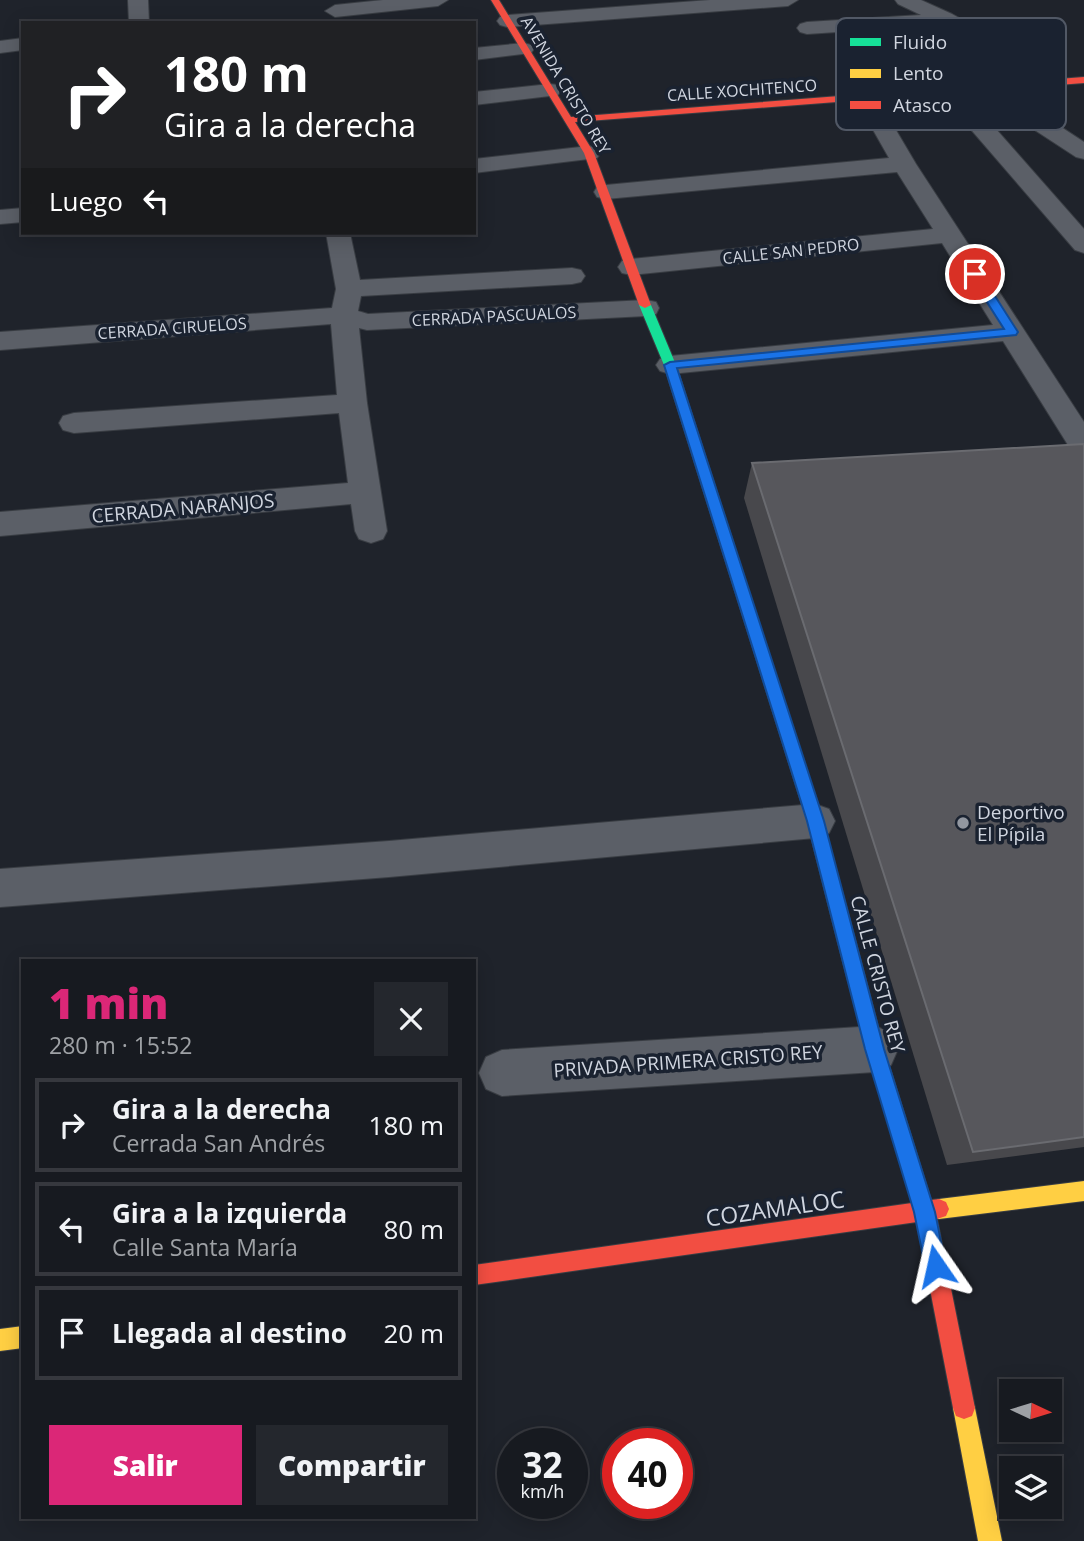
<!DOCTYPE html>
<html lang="es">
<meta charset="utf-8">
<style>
:root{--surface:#171a20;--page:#24272d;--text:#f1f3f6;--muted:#9ea1a5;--line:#36383e;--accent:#db2777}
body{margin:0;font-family:"Open Sans",sans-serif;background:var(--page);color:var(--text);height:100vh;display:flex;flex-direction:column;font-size:26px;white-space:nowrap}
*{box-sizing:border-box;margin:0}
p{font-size:23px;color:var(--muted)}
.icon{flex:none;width:38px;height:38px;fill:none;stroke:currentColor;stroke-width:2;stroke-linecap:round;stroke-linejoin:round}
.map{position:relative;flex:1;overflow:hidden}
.side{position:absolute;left:21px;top:959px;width:455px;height:560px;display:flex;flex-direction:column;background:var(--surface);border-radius:0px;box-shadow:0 4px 18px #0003,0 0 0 2px var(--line)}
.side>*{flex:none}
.guide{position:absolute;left:21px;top:21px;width:455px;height:214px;border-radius:0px;box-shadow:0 4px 18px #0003,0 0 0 2px var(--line);background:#202124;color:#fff;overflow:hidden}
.needle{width:46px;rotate:94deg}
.controls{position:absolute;left:999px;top:1379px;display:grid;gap:14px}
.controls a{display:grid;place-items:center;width:63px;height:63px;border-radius:0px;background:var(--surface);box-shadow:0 4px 18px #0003,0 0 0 2px var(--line);font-size:35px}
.speed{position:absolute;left:497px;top:1428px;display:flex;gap:14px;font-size:35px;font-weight:700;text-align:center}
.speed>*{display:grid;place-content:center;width:91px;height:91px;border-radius:50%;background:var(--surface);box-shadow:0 4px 18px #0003,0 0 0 2px var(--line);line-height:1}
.speed small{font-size:18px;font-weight:400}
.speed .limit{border:10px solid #d22;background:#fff;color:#111}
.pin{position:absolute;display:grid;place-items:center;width:60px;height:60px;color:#fff;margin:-30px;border:4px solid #fff;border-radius:50%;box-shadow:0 2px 7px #0007}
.me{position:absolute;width:77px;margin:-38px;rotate:349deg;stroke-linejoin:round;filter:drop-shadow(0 0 5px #0008)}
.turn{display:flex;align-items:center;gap:24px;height:147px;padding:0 28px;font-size:32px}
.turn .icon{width:91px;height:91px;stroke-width:2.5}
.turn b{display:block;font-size:49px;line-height:60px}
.then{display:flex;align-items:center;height:66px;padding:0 28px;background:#0003;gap:14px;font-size:26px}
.round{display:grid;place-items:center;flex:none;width:74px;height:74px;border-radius:0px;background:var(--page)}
.summary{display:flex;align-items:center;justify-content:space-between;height:119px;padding:0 28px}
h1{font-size:42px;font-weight:800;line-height:52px;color:var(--accent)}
.action{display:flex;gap:14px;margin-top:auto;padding:14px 28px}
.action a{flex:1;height:80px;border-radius:0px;background:var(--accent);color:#fff;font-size:28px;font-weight:800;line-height:80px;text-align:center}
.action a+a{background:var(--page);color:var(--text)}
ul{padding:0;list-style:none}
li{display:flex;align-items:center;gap:21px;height:94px;margin:0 14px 10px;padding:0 14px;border:4px solid var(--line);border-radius:0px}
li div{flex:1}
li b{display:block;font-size:26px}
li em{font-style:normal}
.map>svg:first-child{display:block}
</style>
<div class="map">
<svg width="1084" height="1541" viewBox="0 0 1084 1541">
<rect width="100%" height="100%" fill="#1f232b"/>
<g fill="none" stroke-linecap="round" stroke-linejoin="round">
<defs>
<path id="street" d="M128 0H148L149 23H129Z
M383 0H448L438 6 335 17 325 11 335 5Z
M710 0H798L788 6 507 27 500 25 497 21 500 17 507 15Z
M895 0H921L952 14 1065 77 1068 82 1065 87H1049L943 25 807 34 800 32 797 28 800 24 807 22 921 15 898 4Z
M23 38V50L0 53V41Z
M524 43 531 45 534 49 531 53 474 60V48Z
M986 82 994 83 1084 142V159L1076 157 978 93 975 88 978 83Z
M550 84 558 85 561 90 558 95 474 105V92Z
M950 85 958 86 1084 229V253L1075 250 942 96 939 91 942 86Z
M866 91 874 93 877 98 916 164 1084 422V456L1073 453 1003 341 670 374 660 371 656 365 660 359 670 356 993 325 942 243 631 275 622 273 618 267 622 261 631 259 933 229 897 172 606 199 597 197 594 192 597 187 606 185 889 158 855 98 858 93Z
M589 146 597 148 601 153 597 158 474 173V159Z
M23 208V222L0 224V210Z
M326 233H350L360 280 572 268 581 270 585 276 581 282 572 284 361 296 358 311 368 314 646 300 656 302 659 308 656 314 646 316 367 330 359 328 367 403 387 531 383 539 371 543 359 539 355 531 351 504 0 536V512L348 483 339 413 74 433 63 430 59 423 63 416 74 413 337 395 331 324 0 350V332L332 308 336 289Z
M815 804 829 809 835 821 829 833 815 838 389 877 0 907V869L389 841Z
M875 1026 891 1033 898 1049 891 1065 875 1072 502 1096 486 1089 479 1073 486 1057 502 1050Z"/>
<path id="fast" d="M645 302 651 305 676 365 759 623 757 627 752 628 745 623 664 365 639 305Z"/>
<path id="slow" d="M752 618 759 623 823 821 856 943 853 949 847 951 841 949 838 943 807 821 745 623Z
M1084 1181V1201L939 1219 932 1216 929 1209 932 1202 939 1199Z
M23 1326V1348L0 1351V1329Z
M964 1397 972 1400 975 1408 1002 1541H978L953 1408 956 1400Z"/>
<path id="jam" d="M491 0H499L571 117 1084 77V83L575 122 594 153 651 305 645 308 639 305 584 153Z
M847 935 853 937 856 943 884 1049 931 1200 939 1199 946 1202 949 1209 946 1216 937 1219 975 1408 972 1416 964 1419 956 1416 953 1408 917 1222 474 1285V1265L912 1203 866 1049 838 943 841 937Z"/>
</defs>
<use href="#street" stroke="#393d43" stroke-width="2"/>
<use href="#fast" stroke="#393d43" stroke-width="2"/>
<use href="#slow" stroke="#393d43" stroke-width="2"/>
<use href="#jam" stroke="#393d43" stroke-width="2"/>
<use href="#street" fill="#5b5f67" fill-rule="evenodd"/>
<use href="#fast" fill="#16e098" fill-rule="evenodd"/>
<use href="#slow" fill="#ffcf43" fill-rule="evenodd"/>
<use href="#jam" fill="#f24e42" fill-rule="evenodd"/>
</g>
<path fill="#48484c" d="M1084 444V1147L947 1165 744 498 752 463Z"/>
<path fill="#57575c" stroke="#6a6b70" stroke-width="2" d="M1084 444V1137L973 1152 752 463Z"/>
<path fill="#1a73e8" stroke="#114b97" stroke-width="2" d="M971 271H979L1018 332 1016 335 677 368 824 821 884 1049 935 1212 946 1266 943 1274 936 1277 928 1274 925 1266 914 1212 865 1049 807 821 664 365 670 362 1004 329 969 274Z"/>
<circle fill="#9297a0" stroke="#1a2230" stroke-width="2.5" cx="963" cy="823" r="7"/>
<g text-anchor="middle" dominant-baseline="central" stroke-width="7" stroke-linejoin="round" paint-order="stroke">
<g font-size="16" fill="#d0d5df" stroke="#1a2230">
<text transform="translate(566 85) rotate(59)">AVENIDA CRISTO REY</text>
<text transform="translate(742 90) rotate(-4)">CALLE XOCHITENCO</text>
<text transform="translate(791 251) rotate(-6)">CALLE SAN PEDRO</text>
<text transform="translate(494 316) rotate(-3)">CERRADA PASCUALOS</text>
<text transform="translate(172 328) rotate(-4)">CERRADA CIRUELOS</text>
</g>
<g font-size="19" fill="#d0d5df" stroke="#1a2230">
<text transform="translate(183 508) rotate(-5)">CERRADA NARANJOS</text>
<text transform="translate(878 974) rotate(75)">CALLE CRISTO REY</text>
<text transform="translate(688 1061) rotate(-4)">PRIVADA PRIMERA CRISTO REY</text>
</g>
<g font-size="19" fill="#d0d5df" stroke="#1a2230" text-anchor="start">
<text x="977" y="812">Deportivo<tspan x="977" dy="22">El Pípila</tspan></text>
</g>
<g font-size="23" fill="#d0d5df" stroke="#1a2230">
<text transform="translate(775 1208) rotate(-8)">COZAMALOC</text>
</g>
</g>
<rect x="836" y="18" width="230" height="112" rx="10" fill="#1a2230" stroke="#515865" stroke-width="2"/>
<rect x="850" y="38" width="31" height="8" fill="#16e098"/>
<rect x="850" y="69" width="31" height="9" fill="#ffcf43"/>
<rect x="850" y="101" width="31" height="8" fill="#f24e42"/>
<g font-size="19" fill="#d0d5df">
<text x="893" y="49">Fluido</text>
<text x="893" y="80">Lento</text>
<text x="893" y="112">Atasco</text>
</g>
</svg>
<div class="controls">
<a><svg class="needle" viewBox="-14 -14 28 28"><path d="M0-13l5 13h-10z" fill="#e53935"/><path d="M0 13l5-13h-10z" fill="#9ea1a5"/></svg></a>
<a><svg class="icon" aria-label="layers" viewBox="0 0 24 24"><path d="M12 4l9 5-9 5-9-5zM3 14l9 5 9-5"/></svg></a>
</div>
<div class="speed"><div>32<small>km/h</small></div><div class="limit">40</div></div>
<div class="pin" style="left:975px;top:274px;background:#d93025"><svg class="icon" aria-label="arrive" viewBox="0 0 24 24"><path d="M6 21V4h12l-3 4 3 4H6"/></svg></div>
<svg class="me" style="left:936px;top:1266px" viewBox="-20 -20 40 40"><path d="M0-17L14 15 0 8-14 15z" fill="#1a73e8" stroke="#fff" stroke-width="4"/></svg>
<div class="guide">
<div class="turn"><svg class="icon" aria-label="right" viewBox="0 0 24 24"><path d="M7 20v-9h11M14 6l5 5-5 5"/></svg><div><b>180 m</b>Gira a la derecha</div></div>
<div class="then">Luego<svg class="icon" aria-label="left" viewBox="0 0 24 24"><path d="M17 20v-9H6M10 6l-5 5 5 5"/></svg></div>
</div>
<section class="side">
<div class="summary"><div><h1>1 min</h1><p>280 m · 15:52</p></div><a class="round"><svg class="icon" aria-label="close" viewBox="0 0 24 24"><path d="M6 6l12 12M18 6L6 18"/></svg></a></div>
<ul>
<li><svg class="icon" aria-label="right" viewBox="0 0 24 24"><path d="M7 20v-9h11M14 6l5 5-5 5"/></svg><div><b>Gira a la derecha</b><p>Cerrada San Andrés</p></div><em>180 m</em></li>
<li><svg class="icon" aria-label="left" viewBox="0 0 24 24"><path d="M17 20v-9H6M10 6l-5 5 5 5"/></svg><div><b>Gira a la izquierda</b><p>Calle Santa María</p></div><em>80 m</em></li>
<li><svg class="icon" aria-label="arrive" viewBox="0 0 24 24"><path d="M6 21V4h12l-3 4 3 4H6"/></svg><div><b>Llegada al destino</b></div><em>20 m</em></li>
</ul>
<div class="action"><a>Salir</a><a>Compartir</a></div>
</section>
</div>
